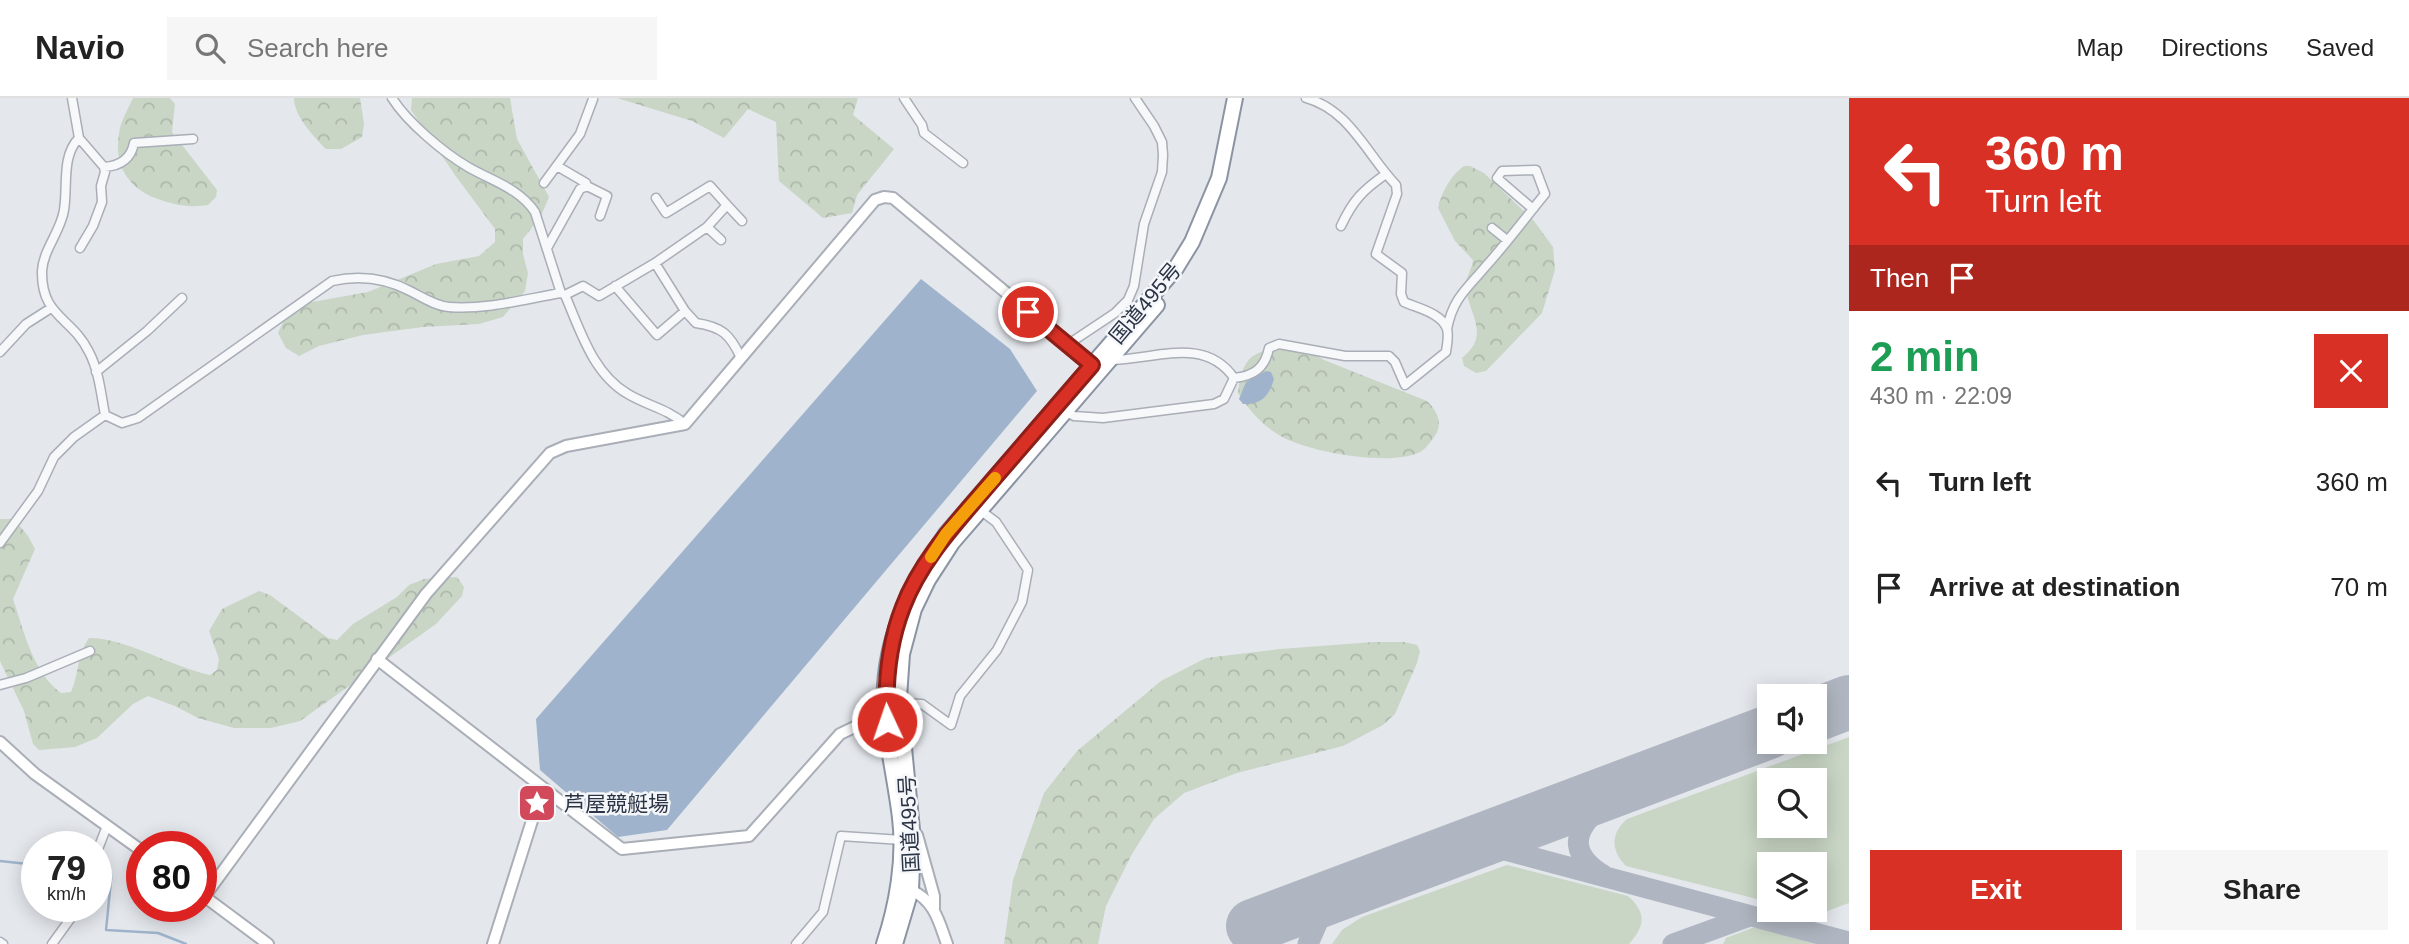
<!DOCTYPE html>
<meta charset="utf-8">
<style>
:root{--surface:#fff;--page:#f6f6f6;--text:#222;--muted:#767676;--line:#e0e0e0;--accent:#d93025}
body{margin:0;font-family:Helvetica,"Noto Sans JP",sans-serif;background:var(--page);color:var(--text);height:100vh;display:flex;flex-direction:column;font-size:26px;white-space:nowrap}
*{box-sizing:border-box;margin:0}
p{font-size:23px;color:var(--muted)}
.icon{flex:none;width:38px;height:38px;fill:none;stroke:currentColor;stroke-width:2;stroke-linecap:round;stroke-linejoin:round}
.map{position:relative;flex:1;overflow:hidden}
.sheet{display:flex;flex-direction:column;background:var(--surface);width:560px}
.sheet>*{flex:none}
.hud{background:#d93025;color:#fff;overflow:hidden}
.fabs{position:absolute;left:1757px;top:586px;display:grid;gap:14px}
.fabs a{display:grid;place-items:center;width:70px;height:70px;border-radius:0px;background:var(--surface);box-shadow:0 4px 18px #0003;font-size:35px}
.speed{position:absolute;left:21px;top:733px;display:flex;gap:14px;font-size:35px;font-weight:700;text-align:center}
.speed>*{display:grid;place-content:center;width:91px;height:91px;border-radius:50%;background:var(--surface);box-shadow:0 4px 18px #0003;line-height:1}
.speed small{font-size:18px;font-weight:400}
.speed .limit{border:10px solid #d22;background:#fff;color:#111}
.pin{position:absolute;display:grid;place-items:center;width:60px;height:60px;color:#fff;margin:-30px;border:4px solid #fff;border-radius:50%;box-shadow:0 2px 7px #0007}
.me{position:absolute;width:77px;margin:-38px;rotate:357deg;stroke-linejoin:round;filter:drop-shadow(0 0 5px #0008)}
.turn{display:flex;align-items:center;gap:24px;height:147px;padding:0 21px;font-size:32px}
.turn .icon{width:91px;height:91px;stroke-width:2.5}
.turn b{display:block;font-size:49px;line-height:60px}
.then{display:flex;align-items:center;height:66px;padding:0 21px;background:#0003;gap:14px;font-size:26px}
.round{display:grid;place-items:center;flex:none;width:74px;height:74px;border-radius:0px;background:var(--page)}
.overview{display:flex;align-items:center;justify-content:space-between;height:119px;padding:0 21px}
h1{font-size:42px;font-weight:700;line-height:52px;color:#1e9e55}
.primary-button{display:flex;gap:14px;margin-top:auto;padding:14px 21px}
.primary-button a{flex:1;height:80px;border-radius:0px;background:var(--accent);color:#fff;font-size:28px;font-weight:700;line-height:80px;text-align:center}
.primary-button a+a{background:var(--page);color:var(--text)}
ul{padding:0;list-style:none}
li{display:flex;align-items:center;gap:21px;height:105px;padding:0 21px}
li div{flex:1}
li b{display:block;font-size:26px}
li em{font-style:normal}
header{display:flex;align-items:center;gap:42px;box-sizing:border-box;height:98px;padding:0 35px;background:var(--surface);border-bottom:2px solid var(--line)}
header strong{font-size:33px}
nav{display:flex;gap:38px;margin-inline-start:auto;font-size:24px}
.search{width:490px;height:63px;background:var(--page);display:flex;align-items:center;gap:18px;box-sizing:border-box;padding:0 24px;border-radius:0px;color:var(--muted);font-size:26px}
main{display:flex;flex:1;min-height:0}
.map>svg:first-child{display:block}
</style>
<header>
<strong>Navio</strong>
<div class="search"><svg class="icon" aria-label="search" viewBox="0 0 24 24"><circle cx="10" cy="10" r="6"/><path d="M15 15l6 6"/></svg>Search here</div>
<nav><a>Map</a><a>Directions</a><a>Saved</a></nav>
</header>
<main>
<div class="map">
<svg width="1849" height="846" viewBox="0 0 1849 846">
<defs>
<pattern id="forest-crowns" width="20" height="18" patternUnits="userSpaceOnUse" patternTransform="scale(1.75)"><rect width="20" height="18" fill="#c9d6c5"/><path d="M2 6a3 3 0 1 1 6 0M12 15a3 3 0 1 1 6 0" fill="none" stroke="#adb8ab"/></pattern>
</defs>
<rect width="100%" height="100%" fill="#e4e7ec"/>
<path fill="#c9d6c5" fill-rule="evenodd" d="M1849 639V805L1819 816 1803 812H1815V766H1769V804L1626 768C1610 752 1611 735 1627 721ZM1769 682H1815V728H1769Z
M1507 767 1628 798C1647 815 1645 828 1629 846H1332L1342 832 1362 819Z
M1752 830H1758L1815 846H1723L1726 840Z"/>
<path fill="url(#forest-crowns)" d="M133 0H170L175 6 172 34 217 92 216 99 208 107C188 110 174 107 155 100 127 89 114 66 119 36 120 24 128 11 133 0Z
M294 0H360L364 26 362 39 341 51H326C314 39 294 18 294 0Z
M412 0H510L517 41 549 99 541 118 523 141V156L528 175 525 193 503 219 479 226 423 229 363 237 319 248 299 258 286 250 278 235 284 222 301 206 368 194 436 166 479 158 495 144V131L455 77 411 12Z
M617 0H858L853 17 894 51 857 97 852 115 823 120 779 83 776 24 748 11 724 40 692 23Z
M1464 68H1470L1484 75 1534 123 1553 149 1555 172 1542 215 1486 273 1476 275 1464 268 1462 260C1492 236 1468 217 1466 189 1465 179 1472 172 1473 162L1455 143 1438 110C1441 95 1451 77 1464 68Z
M1290 246 1298 247 1324 262 1427 303C1436 312 1443 323 1436 336 1432 342 1427 349 1422 353 1394 370 1306 354 1279 337 1262 327 1249 312 1238 295 1243 254 1254 255 1290 246Z
M0 421H14L28 438 35 451 13 501C24 533 32 573 61 595L71 594C79 576 77 557 89 540 127 540 171 569 210 577L217 572 219 561 209 533 222 511 259 493 270 497 328 540 337 542 353 526 397 499 409 487 424 481 457 479 464 489 462 498 436 526 300 623 271 630H234L198 620 175 608 148 598 133 606 97 640 75 649 39 652 33 646 24 613 0 563Z
M1374 544H1404L1417 547 1420 553 1417 565 1395 616 1383 627 1343 648 1237 675 1184 695 1154 721 1132 756 1106 808 1098 846H1004L1013 782 1044 695 1077 653 1161 583 1206 560 1280 551Z"/>
<path fill="#9fb4cc" d="M921 181 1010 251 1037 293 667 732 618 739 540 672 536 621Z
M1266 273 1271 274 1274 281C1269 298 1261 307 1243 306L1239 301 1246 284Z"/>
<g fill="none" stroke-linecap="round" stroke-linejoin="round">
<path stroke="#9fb4cc" stroke-width="2.5" d="M0 763 37 767
M96 774 111 778V782L106 832 158 835 186 846"/>
<path stroke="#b0b6c1" stroke-width="21" d="M1475 744 1849 844
M1603 777C1536 735 1623 693 1657 675
M1308 846 1329 798
M1673 846 1750 818"/>
<path stroke="#b0b6c1" stroke-width="54" d="M1815 617 1849 604
M1253 828 1769 634"/>
<defs>
<path id="street" d="M72 0 79 40C61 58 68 89 64 112 61 133 43 152 42 173 41 219 72 219 89 254 99 273 101 296 105 317L122 325 138 320 332 183C359 177 385 180 410 193 422 199 435 208 449 209 486 212 525 201 561 195
M392 0C407 24 444 55 468 69 492 83 519 90 535 114L561 195 565 197C580 232 593 276 628 296 648 308 666 310 685 326
M904 0 922 27 924 35 963 65
M79 40 104 69C120 68 131 61 134 45L193 41
M557 68 586 85 587 88
M544 85 580 36 593 1
M656 100 666 115 710 88 727 107
M1341 128C1353 102 1363 92 1386 76
M707 129 721 142
M1492 130 1507 142
M80 150 93 128 102 104 101 88 105 74 104 69
M547 150 580 91 587 88 607 98 600 118
M655 165 707 129 727 107 742 123
M615 188 657 237 685 213
M565 197 583 188 599 198 655 165 685 213 696 225C722 229 730 236 741 260
M1447 231C1453 200 1467 191 1486 168 1507 145 1525 120 1545 96L1536 72 1502 73 1497 80 1533 111
M1067 247 1115 215 1128 202 1134 188 1144 126 1162 74 1163 57 1162 44 1154 28 1135 0
M0 254 26 226 51 210
M1110 262C1154 262 1204 237 1234 280 1254 278 1265 270 1269 250L1279 246 1345 258H1389L1395 264 1405 287 1446 254C1447 247 1449 237 1447 231 1442 215 1417 210 1404 204L1401 196 1402 175 1376 156 1397 96 1396 87C1367 57 1350 12 1306 0
M96 274 147 233 182 200
M1066 314 1074 318 1103 320 1214 306 1224 301 1234 280
M0 445 38 393 54 359 74 339 105 317
M0 587 26 580 90 553
M900 605 922 606 951 627 960 598 997 552 1022 504 1028 472 996 424 980 412
M96 756 107 728
M0 844 3 846
M52 846 73 817 76 808
M796 846 823 814 841 738 902 742"/>
<path id="secondary" d="M377 561 622 751 749 738 840 636 865 624H886L902 633
M0 644 35 676 142 753
M917 737 934 798V810
M911 792C935 803 939 824 947 846
M201 796 268 846
M204 799 426 496 550 355 566 348 685 326 875 102 884 99 893 100 1096 270
M493 846 542 691"/>
<path id="highway" d="M884 846C897 807 905 761 900 720 895 676 882 631 885 587 889 528 914 485 946 436L1176 170 1192 144 1219 80 1235 0
M895 846 911 792 913 742 899 599 902 556 914 511 928 482 952 445 1157 207"/>
</defs>
<use href="#street" stroke="#a9aeb7" stroke-width="11"/>
<use href="#secondary" stroke="#a9aeb7" stroke-width="14"/>
<use href="#highway" stroke="#8b94a3" stroke-width="18"/>
<use href="#street" stroke="#f7f8fa" stroke-width="8"/>
<use href="#secondary" stroke="#fff" stroke-width="10"/>
<use href="#highway" stroke="#fff" stroke-width="14"/>
</g>
<g fill="none" stroke-linecap="round" stroke-linejoin="round">
<defs>
<path id="route" d="M887 624C885 585 888 547 903 509 921 461 959 422 991 384 1025 345 1058 306 1092 267L1028 214"/>
</defs>
<use href="#route" stroke="#8d1f18" stroke-width="18"/>
<use href="#route" stroke="#d93025" stroke-width="12"/>
<path stroke="#f59e0b" stroke-width="12" d="M931 459 946 436 995 380"/>
</g>
<defs>
<symbol id="sight-square" viewBox="-11 -11 22 22"><rect x="-9" y="-9" width="18" height="18" rx="4" fill="#d1495b" stroke="#f4f6f9"/><path d="M0-6L1.8-2.2L6-1.7L2.9 1.2L3.7 5.4L0 3.3L-3.7 5.4L-2.9 1.2L-6-1.7L-1.8-2.2Z" fill="#fff"/></symbol>
</defs>
<g fill-rule="evenodd">
<use href="#sight-square" x="515" y="683" width="44" height="44"/>
</g>
<g text-anchor="middle" dominant-baseline="central" stroke-width="5" stroke-linejoin="round" paint-order="stroke">
<g font-size="21" fill="#2b3445" stroke="#f4f6f9">
<text transform="translate(1145 205) rotate(-50)">国道495号</text>
<text transform="translate(909 726) rotate(-93)">国道495号</text>
</g>
<g font-size="21" fill="#2b3445" stroke="#f4f6f9" text-anchor="start">
<text x="564" y="705">芦屋競艇場</text>
</g>
</g>
</svg>
<div class="fabs">
<a><svg class="icon" aria-label="sound" viewBox="0 0 24 24"><path d="M4 9h4l5-4v14l-5-4H4zM17 9q2 3 0 6"/></svg></a>
<a><svg class="icon" aria-label="search" viewBox="0 0 24 24"><circle cx="10" cy="10" r="6"/><path d="M15 15l6 6"/></svg></a>
<a><svg class="icon" aria-label="layers" viewBox="0 0 24 24"><path d="M12 4l9 5-9 5-9-5zM3 14l9 5 9-5"/></svg></a>
</div>
<div class="speed"><div>79<small>km/h</small></div><div class="limit">80</div></div>
<div class="pin" style="left:1028px;top:214px;background:#d93025"><svg class="icon" aria-label="arrive" viewBox="0 0 24 24"><path d="M6 21V4h12l-3 4 3 4H6"/></svg></div>
<svg class="me" style="left:887px;top:624px" viewBox="-20 -20 40 40"><circle r="17" fill="#d93025" stroke="#fff" stroke-width="3"/><path d="M0-11L8 9 0 5-8 9z" fill="#fff"/></svg>
</div>
<section class="sheet">
<div class="hud">
<div class="turn"><svg class="icon" aria-label="left" viewBox="0 0 24 24"><path d="M17 20v-9H6M10 6l-5 5 5 5"/></svg><div><b>360 m</b>Turn left</div></div>
<div class="then">Then<svg class="icon" aria-label="arrive" viewBox="0 0 24 24"><path d="M6 21V4h12l-3 4 3 4H6"/></svg></div>
</div>
<div class="overview"><div><h1>2 min</h1><p>430 m · 22:09</p></div><a class="round" style="background:#d93025;color:#fff"><svg class="icon" aria-label="close" viewBox="0 0 24 24"><path d="M6 6l12 12M18 6L6 18"/></svg></a></div>
<ul>
<li><svg class="icon" aria-label="left" viewBox="0 0 24 24"><path d="M17 20v-9H6M10 6l-5 5 5 5"/></svg><div><b>Turn left</b></div><em>360 m</em></li>
<li><svg class="icon" aria-label="arrive" viewBox="0 0 24 24"><path d="M6 21V4h12l-3 4 3 4H6"/></svg><div><b>Arrive at destination</b></div><em>70 m</em></li>
</ul>
<div class="primary-button"><a>Exit</a><a>Share</a></div>
</section>
</main>
